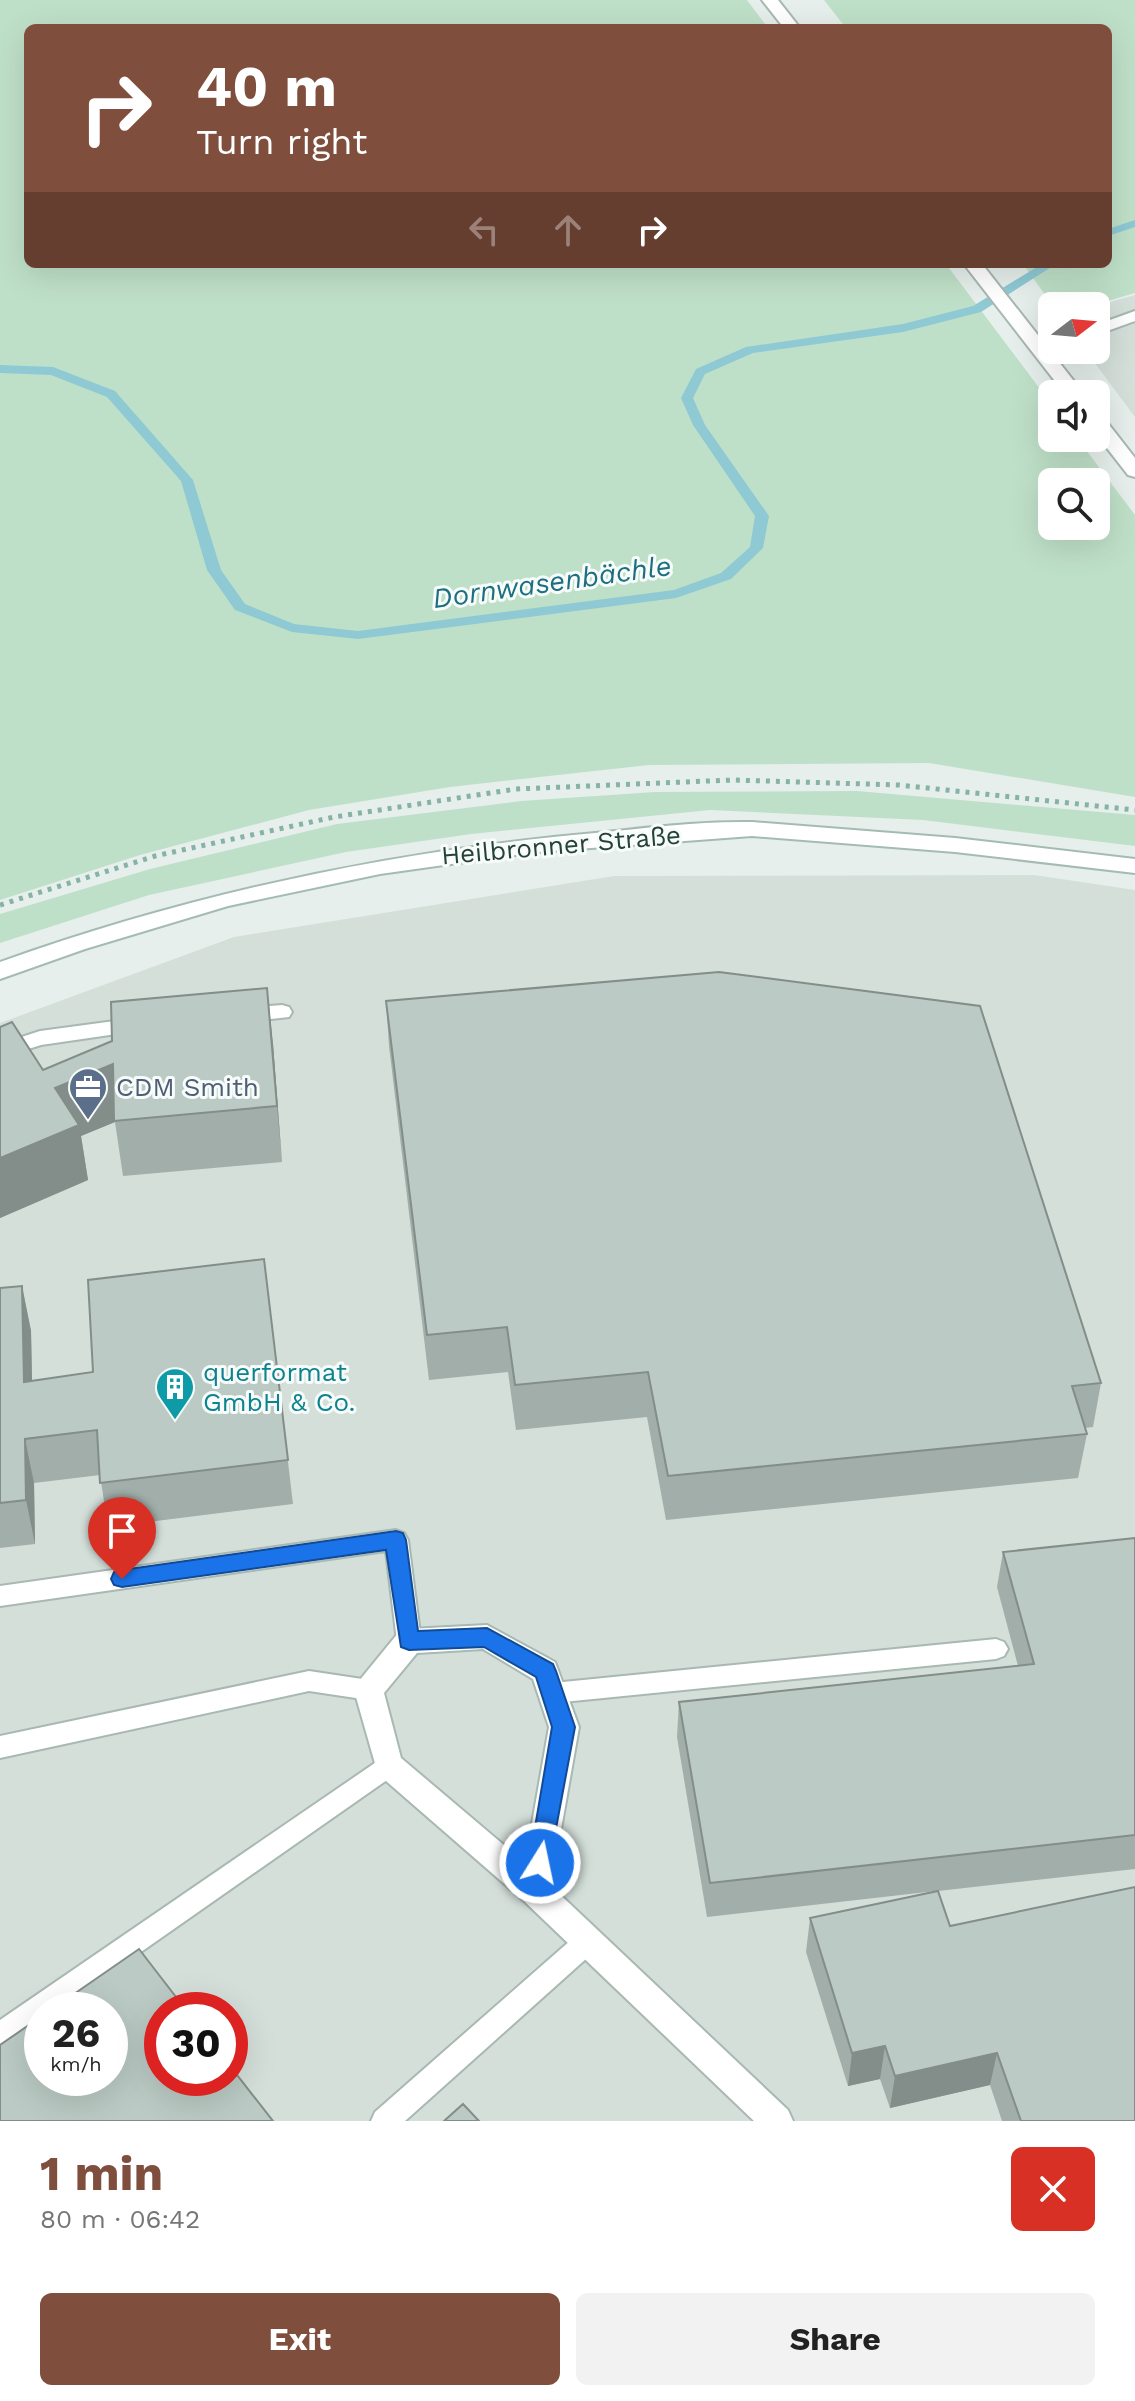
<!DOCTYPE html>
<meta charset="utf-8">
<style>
:root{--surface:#fff;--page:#f2f2f2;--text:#222;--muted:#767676;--accent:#804e3d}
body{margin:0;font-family:"Work Sans",sans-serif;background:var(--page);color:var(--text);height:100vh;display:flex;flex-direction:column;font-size:30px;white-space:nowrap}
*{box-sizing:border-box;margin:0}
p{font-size:26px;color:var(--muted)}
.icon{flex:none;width:44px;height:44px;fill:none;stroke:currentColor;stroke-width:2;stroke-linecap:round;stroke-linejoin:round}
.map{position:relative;height:2121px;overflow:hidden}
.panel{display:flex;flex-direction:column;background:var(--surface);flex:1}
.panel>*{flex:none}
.guide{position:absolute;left:24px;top:24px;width:1088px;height:244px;border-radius:12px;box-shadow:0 8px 32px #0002;background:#804e3d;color:#fff;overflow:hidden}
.needle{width:52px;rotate:74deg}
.controls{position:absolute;left:1038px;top:292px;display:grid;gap:16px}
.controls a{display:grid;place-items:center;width:72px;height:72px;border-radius:12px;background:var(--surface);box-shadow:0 8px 32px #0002;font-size:40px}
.speed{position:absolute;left:24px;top:1992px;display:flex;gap:16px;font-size:40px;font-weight:700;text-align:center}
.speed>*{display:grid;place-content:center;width:104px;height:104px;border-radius:50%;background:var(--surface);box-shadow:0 8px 32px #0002;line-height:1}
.speed small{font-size:20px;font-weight:400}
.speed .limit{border:12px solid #d22;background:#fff;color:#111}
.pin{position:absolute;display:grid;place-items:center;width:68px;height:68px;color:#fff;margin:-82px -34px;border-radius:50% 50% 50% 0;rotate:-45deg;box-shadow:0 0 8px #0007}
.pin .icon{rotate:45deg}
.me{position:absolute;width:88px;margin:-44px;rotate:10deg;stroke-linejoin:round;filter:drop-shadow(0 0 6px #0008)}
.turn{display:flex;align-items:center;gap:28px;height:168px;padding:0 40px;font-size:36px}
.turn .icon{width:104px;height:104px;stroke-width:2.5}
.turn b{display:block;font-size:56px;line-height:68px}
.lanes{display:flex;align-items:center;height:76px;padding:0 40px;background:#0003;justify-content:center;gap:40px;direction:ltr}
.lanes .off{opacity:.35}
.round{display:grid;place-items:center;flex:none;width:84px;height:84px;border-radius:12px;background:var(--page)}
.summary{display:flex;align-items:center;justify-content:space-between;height:136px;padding:0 40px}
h1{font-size:48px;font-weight:700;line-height:60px;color:var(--accent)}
.button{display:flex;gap:16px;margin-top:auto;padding:16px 40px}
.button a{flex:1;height:92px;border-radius:12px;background:var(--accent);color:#fff;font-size:32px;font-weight:700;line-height:92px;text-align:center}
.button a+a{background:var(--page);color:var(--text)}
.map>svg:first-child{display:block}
</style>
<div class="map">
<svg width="1135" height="2121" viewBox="0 0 1135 2121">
<rect width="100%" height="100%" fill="#e6efeb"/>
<path fill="#d4dfda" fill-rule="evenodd" d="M1135 295V417L1085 350H1096V306Z
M1034 875 1135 890V2121H0V1023L234 937 614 876ZM42 2010H110V2078H42ZM162 2010H230V2078H162Z"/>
<path fill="#bfe0c8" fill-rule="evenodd" d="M0 0H747L768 28H28V264H946L1052 405V438H1077L1135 515V797L929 763 649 765 450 787 309 810 140 855 0 900ZM1052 482H1096V526H1052Z
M824 0H1135V293L1090 306H1053L1023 264H1108V28H846Z
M857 791 1135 815V846L923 820 710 810 471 834 346 852 149 895 0 943V914L150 869 337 824 521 801 655 792Z"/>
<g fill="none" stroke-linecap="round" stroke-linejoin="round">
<path fill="#8ec9d4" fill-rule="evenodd" d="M1135 220V227L1108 236V229Z
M1042 264H1056L981 312 903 332 753 353 705 374 693 398 705 425 769 516 763 548 731 579 676 598 358 639 292 632 235 610 207 570 181 481 107 397 51 375 0 373V365L53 367 115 391 193 480 221 570 245 604 294 624 358 631 674 590 721 573 750 547 755 516 693 425 681 398 696 369 746 347 903 324 973 306Z"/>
<defs>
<path id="lane" d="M1135 311V321L1096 335V325Z
M282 1005 289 1007 292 1012 289 1017 244 1022 234 1015 244 1008Z
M137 1018 144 1020 147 1025 144 1030 41 1045 0 1058V1044L40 1031Z
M396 1530 404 1533 408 1540 421 1641 417 1648 409 1651 401 1648 397 1641 386 1551 0 1606V1586Z
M996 1639 1004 1642 1008 1649 1004 1656 996 1659 553 1703 544 1700 541 1693 544 1686 553 1683Z
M309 1671 369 1680 378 1683 381 1690 378 1697 369 1700 309 1691 0 1758V1736Z
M388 1754 397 1757 400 1765 397 1773 58 2010H42V2021L0 2047V2020Z
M588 1929 597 1933 601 1941 597 1949 405 2121H371L375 2112 579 1933Z"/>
<path id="street" d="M762 0H778L800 28H784Z
M964 264H982L1084 394H1065Z
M1096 415 1103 417 1135 458V477L1128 475 1096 434Z
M487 1625 555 1662 579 1727 551 1886 788 2110 793 2121H754L524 1901 378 1774 354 1690 359 1681 399 1632 409 1629ZM483 1649 533 1679 549 1727 525 1863 401 1758 384 1693 417 1653Z"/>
<path id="secondary" d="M752 822 955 838 1135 859V873L955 852 752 836 537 852 380 874 228 906 85 949 0 979V962C194 893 390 851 595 833 647 828 699 821 752 822Z"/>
</defs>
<use href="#lane" stroke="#a8b8b2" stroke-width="4"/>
<use href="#street" stroke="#a8b8b2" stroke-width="4"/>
<use href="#secondary" stroke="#a4bbb3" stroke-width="4"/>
<path stroke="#86b3a5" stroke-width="5" stroke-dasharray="4 6" stroke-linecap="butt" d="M0 905 155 856 334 817 516 789 733 780 899 785 1135 810"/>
<use href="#lane" fill="#fff" fill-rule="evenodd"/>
<use href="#street" fill="#fff" fill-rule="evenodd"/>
<use href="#secondary" fill="#fff" fill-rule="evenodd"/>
</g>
<path fill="#a1aea9" d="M386 1001 1101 1383 1093 1427 1085 1428 1087 1434 1078 1478 666 1520 647 1417 516 1430 508 1372 429 1380 389 1046Z
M0 1027 43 1070 273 1044 282 1162 123 1176 115 1122 81 1136 88 1180 0 1218Z
M264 1259 293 1504 108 1527 100 1475 34 1483 35 1544 0 1548V1288L22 1286 31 1331 32 1381 93 1372Z
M1135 1538V1869L938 1891 950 1926 1135 2121H1002L990 2085 890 2108 880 2079 848 2086 806 1952 810 1918 936 1891 707 1917 677 1737 679 1702 1018 1666 997 1587 1003 1552Z"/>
<path fill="#838d89" d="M267 988 273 1044 282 1162 277 1106Z
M113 1064 115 1122 81 1136 88 1180 0 1218V1158L55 1088Z
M22 1286 31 1331 33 1427 24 1382Z
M25 1439 34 1483 35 1544 26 1500Z
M885 2046 880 2079 848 2086 852 2053Z
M997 2053 990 2085 890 2108 895 2076Z"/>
<path fill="#bbcac4" stroke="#838d89" stroke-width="2" d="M719 972 980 1006 1101 1383 1072 1386 1087 1434 668 1476 648 1372 515 1385 507 1327 427 1335 386 1001Z
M267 988 277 1106 114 1121 113 1064 55 1088 79 1125 0 1158V1027L12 1022 43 1070 112 1041 111 1002Z
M264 1259 288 1460 100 1483 97 1430 25 1439 26 1500 0 1503V1288L22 1286 24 1382 93 1372 88 1280Z
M1135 1538V1835L710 1883 679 1702 1034 1664 1003 1552Z
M1135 1887V2121H1021L997 2053 895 2076 885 2046 852 2053 810 1918 938 1891 950 1926Z
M139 1949 186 2010H162V2078H230V2066L273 2121H0V2045L42 2016V2078H110V2010H51Z
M463 2104 479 2121H444Z"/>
<path fill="#1a73e8" stroke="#114b97" stroke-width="2" d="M396 1531 403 1533 406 1540 418 1631 487 1628 553 1664 556 1671 575 1727 548 1871 540 1874 532 1871 529 1863 552 1727 536 1677 484 1647 409 1650 401 1647 386 1550 122 1587 114 1585 111 1579 114 1572 122 1570Z"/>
<defs>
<symbol id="office-pin" viewBox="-11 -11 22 30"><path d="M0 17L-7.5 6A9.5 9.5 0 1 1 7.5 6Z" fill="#5c6f8a" stroke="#f7fbf9"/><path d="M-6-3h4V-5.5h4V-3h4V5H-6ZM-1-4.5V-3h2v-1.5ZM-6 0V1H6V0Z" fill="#fff"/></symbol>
<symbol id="building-pin" viewBox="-11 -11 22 30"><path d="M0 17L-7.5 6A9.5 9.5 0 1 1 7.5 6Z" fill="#0f9aa8" stroke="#f7fbf9"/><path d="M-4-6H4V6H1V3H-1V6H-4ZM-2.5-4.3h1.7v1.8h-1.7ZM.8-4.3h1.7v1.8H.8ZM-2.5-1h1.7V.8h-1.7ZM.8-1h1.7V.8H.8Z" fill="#fff"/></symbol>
</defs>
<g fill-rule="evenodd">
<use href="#office-pin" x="66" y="1065" width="44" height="60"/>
<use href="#building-pin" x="153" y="1365" width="44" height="60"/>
</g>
<g text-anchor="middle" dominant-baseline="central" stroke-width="6" stroke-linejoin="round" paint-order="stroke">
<g font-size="26" fill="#24423a" stroke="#f7fbf9">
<text transform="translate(561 845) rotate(-5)">Heilbronner Straße</text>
</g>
<g font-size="26" fill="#4e5e75" stroke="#f7fbf9" text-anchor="start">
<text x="116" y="1087">CDM Smith</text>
</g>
<g font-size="26" fill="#0d838f" stroke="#f7fbf9" text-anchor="start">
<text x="203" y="1372">querformat<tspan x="203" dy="30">GmbH &amp; Co.</tspan></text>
</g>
<g font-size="28" font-style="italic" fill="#1c6f80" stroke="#f7fbf9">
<text transform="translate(552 582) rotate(-8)">Dornwasenbächle</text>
</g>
</g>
</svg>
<div class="controls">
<a><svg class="needle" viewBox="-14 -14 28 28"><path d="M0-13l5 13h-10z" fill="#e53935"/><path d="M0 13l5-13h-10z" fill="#767676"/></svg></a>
<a><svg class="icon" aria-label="sound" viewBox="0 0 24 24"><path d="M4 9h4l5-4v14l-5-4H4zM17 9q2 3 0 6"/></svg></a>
<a><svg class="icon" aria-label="search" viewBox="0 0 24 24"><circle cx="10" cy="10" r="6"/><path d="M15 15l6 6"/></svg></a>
</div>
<div class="speed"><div>26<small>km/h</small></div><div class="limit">30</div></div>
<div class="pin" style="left:122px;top:1579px;background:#d93025"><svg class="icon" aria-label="arrive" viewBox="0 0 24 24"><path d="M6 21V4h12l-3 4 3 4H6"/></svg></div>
<svg class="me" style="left:540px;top:1863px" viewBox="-20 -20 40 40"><circle r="17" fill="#1a73e8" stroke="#fff" stroke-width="3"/><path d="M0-11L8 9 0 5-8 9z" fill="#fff"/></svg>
<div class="guide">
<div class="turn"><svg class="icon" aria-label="right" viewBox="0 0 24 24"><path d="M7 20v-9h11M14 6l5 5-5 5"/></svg><div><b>40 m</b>Turn right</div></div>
<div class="lanes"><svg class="icon off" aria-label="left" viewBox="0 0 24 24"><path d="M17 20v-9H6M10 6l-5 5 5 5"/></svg><svg class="icon off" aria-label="ahead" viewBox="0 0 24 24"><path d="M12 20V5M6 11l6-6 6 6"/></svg><svg class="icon" aria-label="right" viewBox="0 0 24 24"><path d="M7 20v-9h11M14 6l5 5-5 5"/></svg></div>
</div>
</div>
<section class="panel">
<div class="summary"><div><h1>1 min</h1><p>80 m · 06:42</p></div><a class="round" style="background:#d93025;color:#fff"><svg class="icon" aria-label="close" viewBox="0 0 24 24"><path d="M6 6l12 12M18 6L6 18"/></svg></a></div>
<div class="button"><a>Exit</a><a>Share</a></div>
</section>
